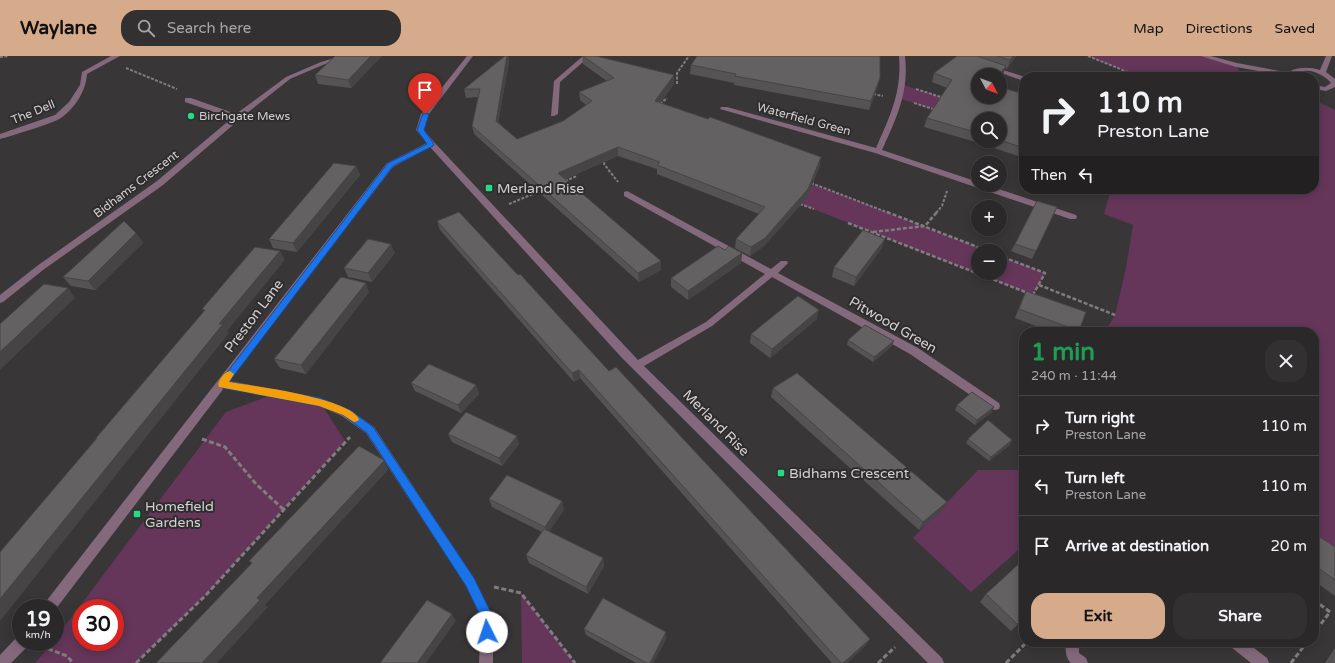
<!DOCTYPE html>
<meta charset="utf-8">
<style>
:root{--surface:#2b282a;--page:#333032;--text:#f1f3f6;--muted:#a6a6a8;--line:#474447;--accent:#d6ab8b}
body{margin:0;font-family:"Varela Round",sans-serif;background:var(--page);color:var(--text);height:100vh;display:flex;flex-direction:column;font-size:15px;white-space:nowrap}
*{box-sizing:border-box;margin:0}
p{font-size:13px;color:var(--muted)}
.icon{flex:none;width:22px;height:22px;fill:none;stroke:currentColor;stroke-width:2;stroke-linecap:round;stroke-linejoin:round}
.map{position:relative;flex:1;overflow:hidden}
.drawer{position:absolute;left:1019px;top:271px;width:300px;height:320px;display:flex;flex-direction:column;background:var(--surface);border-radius:16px;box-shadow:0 2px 10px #0003,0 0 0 1px var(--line)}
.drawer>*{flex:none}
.hud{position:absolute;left:1019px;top:16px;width:300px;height:122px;border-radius:16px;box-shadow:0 2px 10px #0003,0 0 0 1px var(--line);background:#2b282a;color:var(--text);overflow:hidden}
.needle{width:26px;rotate:131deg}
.tools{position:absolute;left:971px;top:12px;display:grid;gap:8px}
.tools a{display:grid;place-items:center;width:36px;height:36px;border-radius:50%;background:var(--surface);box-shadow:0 2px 10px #0003,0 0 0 1px var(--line);font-size:20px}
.speed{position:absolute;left:12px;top:543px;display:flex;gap:8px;font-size:20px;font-weight:700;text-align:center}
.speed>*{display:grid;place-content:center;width:52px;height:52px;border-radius:50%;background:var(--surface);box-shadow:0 2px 10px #0003,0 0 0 1px var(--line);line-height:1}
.speed small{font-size:10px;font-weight:400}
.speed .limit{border:6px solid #d22;background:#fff;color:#111}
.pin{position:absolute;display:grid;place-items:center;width:34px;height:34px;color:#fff;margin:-41px -17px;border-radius:50% 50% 50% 0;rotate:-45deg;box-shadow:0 0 4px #0007}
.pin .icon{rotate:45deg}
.me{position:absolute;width:44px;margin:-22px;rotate:356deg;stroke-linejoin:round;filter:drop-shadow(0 0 3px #0008)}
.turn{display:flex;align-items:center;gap:14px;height:84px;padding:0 12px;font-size:18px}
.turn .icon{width:52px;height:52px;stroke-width:2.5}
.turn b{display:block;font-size:28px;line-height:34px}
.then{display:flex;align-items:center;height:38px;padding:0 12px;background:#0003;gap:8px;font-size:15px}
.round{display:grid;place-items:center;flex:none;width:42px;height:42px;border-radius:16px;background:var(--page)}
.head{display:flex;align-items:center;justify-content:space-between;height:68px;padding:0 12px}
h1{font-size:24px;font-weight:700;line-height:30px;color:#1e9e55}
.action{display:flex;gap:8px;margin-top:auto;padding:8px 12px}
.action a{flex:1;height:46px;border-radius:16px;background:var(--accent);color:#111;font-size:16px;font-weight:700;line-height:46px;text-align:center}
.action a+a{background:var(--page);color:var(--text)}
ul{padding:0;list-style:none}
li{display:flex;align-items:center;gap:12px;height:60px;padding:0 12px;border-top:1px solid var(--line)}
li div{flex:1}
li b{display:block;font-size:15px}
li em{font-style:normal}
header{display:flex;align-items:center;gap:24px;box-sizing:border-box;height:56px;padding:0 20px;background:var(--accent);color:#111}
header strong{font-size:19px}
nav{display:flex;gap:22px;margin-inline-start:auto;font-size:14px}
.search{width:280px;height:36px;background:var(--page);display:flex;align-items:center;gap:10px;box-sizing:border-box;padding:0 14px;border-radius:16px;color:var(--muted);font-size:15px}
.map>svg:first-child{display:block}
</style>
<header>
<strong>Waylane</strong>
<div class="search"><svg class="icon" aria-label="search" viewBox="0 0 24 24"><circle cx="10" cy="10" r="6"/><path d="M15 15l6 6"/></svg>Search here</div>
<nav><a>Map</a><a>Directions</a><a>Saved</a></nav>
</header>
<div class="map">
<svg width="1335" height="607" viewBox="0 0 1335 607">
<rect width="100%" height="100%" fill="#393638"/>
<path fill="#65365a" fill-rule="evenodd" d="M1088 0H1204L1236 9 1242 21H1140Z
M903 29 1024 67 1000 63H978V67L901 43Z
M1314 44 1335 54V501L1314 486V276H1105L1115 259 1126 212 1133 169 1104 158 1111 133H1314Z
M778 115 988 195H978V217H1000V200L1045 217 1033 239 762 133Z
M274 338 320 346 345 385 206 539 136 607H35L53 586H55V583L226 356ZM81 552H115V586H81Z
M978 414H1024V489L971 536 913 482Z
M521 537 575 607H522Z"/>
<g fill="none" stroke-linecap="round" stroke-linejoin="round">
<path stroke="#807d7f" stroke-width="2" stroke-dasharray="3 1.5" stroke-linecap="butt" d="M1088 0 1140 21
M0 1 9 0
M126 12 177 33
M677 28V17L689 0
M916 33 944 42
M873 38 883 40
M914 47 936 54
M660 48 667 42
M606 102 604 108 618 126
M565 125 577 120
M811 127 889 157
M509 148 540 135
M800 148 814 153
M936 157 942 150 947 135"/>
<path stroke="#807d7f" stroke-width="2.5" stroke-dasharray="4 2" stroke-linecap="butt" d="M887 156 988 195
M848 167 1033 239 1045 217 1000 200
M873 176 925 170 937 156
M1039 229 1115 259"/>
<path stroke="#807d7f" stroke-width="3" stroke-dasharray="5 2.5" stroke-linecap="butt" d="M202 383 225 391 256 428 284 454
M494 531 521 537 575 607
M1314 544 1330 556 1314 577
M41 590 67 600 73 607
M136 607 206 539 350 381
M878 607 895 591
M1006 607 1027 586
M1291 607 1307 586"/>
<path fill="#84697c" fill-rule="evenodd" d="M111 0H120L87 18C86 35 75 52 61 62 54 67 11 80 0 83V78L55 59 69 46 80 29 82 16Z
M341 0H352L325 8 290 23 247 57 163 129 43 214 3 246 0 247V239L37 210 157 125 232 62 185 46V42H191L236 58 286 21 321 6Z
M467 0H473L429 58 424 74 434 86 638 304 706 266 765 218 624 140V136L627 135 771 213 781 205H787L788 207 778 217 918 292 999 347 1000 350 999 353 995 354 991 353 910 298 772 221 712 270 644 310 942 602 944 607H928L622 302 430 91 393 111 229 325 320 342 350 354 374 371 474 522 493 561V607H479L481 562 466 530 366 377 342 360 319 350 224 332 55 554V552H43L44 548 387 107 427 87 416 74 421 58Z
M583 0H590L560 26 558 58 554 60H551L554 25Z
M899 0H905C909 36 897 61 882 94L978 126V129H987L1076 159 1077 161 1076 163H1070L875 97 720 53 721 51H727L876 92C890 60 902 36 899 0Z
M1201 0H1211L1237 7 1290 17 1292 14C1302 11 1310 11 1320 14L1326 0H1332L1326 16 1335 23V31L1326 35 1314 33V29L1325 31 1331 27C1324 19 1311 12 1299 16 1296 17 1295 20 1292 21L1236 11Z
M990 11H994L1025 21 1024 25 990 13Z
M21 580V586H29L27 591 11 607H0V599L17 581Z
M1065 586H1079V597L1086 602 1088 607H1071C1065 602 1066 593 1065 586Z
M1229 586H1246L1267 602 1269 607H1251L1231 591Z"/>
</g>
<path fill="#565355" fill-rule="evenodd" d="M382 0 351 32 318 28 315 19Z
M505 0H508L509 6 498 67 517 83 563 65 586 49 580 44 579 36 607 25 583 8 582 0H596L674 19V28L660 47 820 109 807 142 764 190 750 200 735 192 736 183 759 158 657 118V113L618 100 565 123 661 205V214L639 226 474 78 472 70 478 41 466 42 464 33Z
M957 0H1016L1007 13 1005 12 1003 19 978 41 1024 38V102L979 87 924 71 927 62 947 32 932 26 934 17ZM978 63H1000V85H978Z
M691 9 880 22 878 30 869 54 734 29V27L690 18Z
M356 110 360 119 297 196 273 192 269 183Z
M1057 151 1032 203 1011 195 1015 188Z
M437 165 518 219 609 315 870 583 866 589 847 607H832L580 322 574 326 440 174Z
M136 177 143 187 95 234 71 230 63 221Z
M882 192 854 230 832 221 834 211Z
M725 194 742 197 741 207 688 244 671 231V222Z
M395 197 372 226 348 221 344 212Z
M1026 235 1079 275 1078 276H1052L1015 262 1022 244Z
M369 236 306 318 280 312 274 303Z
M817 263 770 302 750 287 751 278Z
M848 284 892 290 873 306 847 289Z
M411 327 476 329 479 338 461 357 415 335Z
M773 332 943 454 919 474 771 341Z
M957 349 992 356 975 369 955 354Z
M448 378 519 388 502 410 452 386Z
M968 383 1010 389 989 405 966 387Z
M489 443 562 445 564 454 549 475 603 502 604 510 588 538 529 507 526 499 542 476 492 451Z
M1314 477 1335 491V540L1314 525Z
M986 538 1024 562 1011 575 980 546Z
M584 573 666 576V583L653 607H636L586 579Z
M1335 592V607H1325Z"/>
<path fill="#464445" d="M371 0H382L351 32 348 24Z
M507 0H508L509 6 497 73 496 65Z
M1013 0H1016L1007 13 1010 4Z
M1006 10 1003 19 1000 22V19H999Z
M674 19V28L655 54V45Z
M880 22 878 30 869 54 871 45Z
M618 91V100L559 125 558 117Z
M821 101 820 109 807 142 764 190 750 200 751 191Z
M356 110 360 119 297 196 293 187Z
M136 177 143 187 95 234 88 225Z
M885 183 882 192 854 230 856 221Z
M391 188 395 197 372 226 368 217Z
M280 195 285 204 227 275 229 277 0 565V543L219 268Z
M742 197 741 207 688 244V235Z
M661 205V214L639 226 638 217Z
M366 227 369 236 306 318 301 309Z
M68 232 75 242 0 314V296Z
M819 254 817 263 770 302 772 293Z
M894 285 892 290 873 306 874 301Z
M579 314 580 322 574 326 572 317Z
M476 329 479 338 461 357 458 349Z
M994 351 992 356 975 369 977 364Z
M517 380 519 388 502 410 499 402Z
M1012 384 1010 389 989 405 991 401Z
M384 405 388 414 265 549 268 551 217 607H202L257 542Z
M562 445 564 454 547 479 545 471Z
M947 446 943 454 919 474 923 466Z
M603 502 604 510 588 538 586 531Z
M452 558 456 565 426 607H417Z
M666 576V583L653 607H650Z
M870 583 866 589 847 607H843Z"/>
<path fill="#646163" stroke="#464445" d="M335 0H371L348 24 315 19Z
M505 0H507L496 65 517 83 563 65 592 45 579 36 614 22 583 0H596L674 19 655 45 708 63 710 61 821 101 808 133 765 182 751 191 736 183 765 151 657 109 660 106 618 91 558 117 661 205 638 217 472 70 480 33H464Z
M697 0H880V22L871 45 735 20 736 18 691 9Z
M957 0H977L1006 10 999 19H978V41H1000V31L1024 38V92L1000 84V63H978V77L927 62 952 24 934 17Z
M997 0H1013L1010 4Z
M334 107 356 110 293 187 269 183Z
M1037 145 1057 151 1036 195 1015 188Z
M459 156 518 219 520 218 609 315 616 311 870 583 843 607H841L579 314 572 317 437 165Z
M124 165 136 177 88 225 63 221Z
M863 174 885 183 856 221 834 211Z
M368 183 391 188 368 217 344 212Z
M718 190 725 194 729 190 742 197 688 235 671 222Z
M255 191 280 195 219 268H223L0 543V496L97 382H96L205 254 202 253Z
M341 221 366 227 301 309 274 303Z
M44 228 68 232 0 296V268Z
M1026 235 1086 256 1079 275 1019 253Z
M798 240 819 254 772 293 751 278Z
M865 269 894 285 874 301 848 284Z
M429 308 476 329 458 349 411 327Z
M797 317 947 446 923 466 773 332Z
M972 336 994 351 977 364 957 349Z
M466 356 517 380 499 402 448 378Z
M988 364 1012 384 991 401 968 383Z
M359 390 382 403 384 405 257 542 260 544 202 607H156L252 507 249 505Z
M507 419 562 445 545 471 489 443Z
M544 473 603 502 586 531 526 499Z
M1314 477 1335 491V524L1314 509Z
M1024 503V561L1017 568 986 538Z
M603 542 666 576 650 607H647L584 573Z
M427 544 452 558 417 607H380Z"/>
<path fill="#1a73e8" stroke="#114b97" d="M423 57 429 58 424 74 434 88 433 90 393 110 229 326 320 342 350 354 373 371 474 522 493 561V576L491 581 487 582 482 581 481 576V561L466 530 367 377 343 359 319 350 222 332 218 328 388 107 427 88 417 74Z"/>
<path fill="#f59e0b" d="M230 315 234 318 229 326C254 330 349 342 359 363L358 365 354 366 343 359 319 350 219 331 218 328C220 323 224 316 230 315Z"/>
<g fill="#27d885" stroke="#2f2c2e" stroke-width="1.5">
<circle cx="191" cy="60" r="4"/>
<rect x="485" y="128" width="8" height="8" rx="2"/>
<rect x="777" y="413" width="8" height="8" rx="2"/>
<rect x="133" y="454" width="8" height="8" rx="2"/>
</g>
<g text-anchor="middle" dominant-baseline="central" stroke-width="4" stroke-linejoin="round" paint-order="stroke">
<g font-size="12" fill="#d2d0d2" stroke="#2f2c2e">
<text transform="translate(33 56) rotate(-22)">The Dell</text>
<text transform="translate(804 63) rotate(15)">Waterfield Green</text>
<text transform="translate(136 128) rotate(-37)">Bidhams Crescent</text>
</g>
<g font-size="12" fill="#d2d0d2" stroke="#2f2c2e" text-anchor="start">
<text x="199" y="60">Birchgate Mews</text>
</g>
<g font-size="14" fill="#d2d0d2" stroke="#2f2c2e" text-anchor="start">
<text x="497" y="132">Merland Rise</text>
<text x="789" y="417">Bidhams Crescent</text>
<text x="145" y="450">Homefield<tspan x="145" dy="16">Gardens</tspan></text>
</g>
<g font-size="14" fill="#d2d0d2" stroke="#2f2c2e">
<text transform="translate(254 260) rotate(-53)">Preston Lane</text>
<text transform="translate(893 269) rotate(30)">Pitwood Green</text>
<text transform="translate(716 367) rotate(45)">Merland Rise</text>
</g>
</g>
</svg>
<div class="tools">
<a><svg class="needle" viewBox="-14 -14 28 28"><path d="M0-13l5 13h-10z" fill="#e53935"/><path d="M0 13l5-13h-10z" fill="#a6a6a8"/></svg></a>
<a><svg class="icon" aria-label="search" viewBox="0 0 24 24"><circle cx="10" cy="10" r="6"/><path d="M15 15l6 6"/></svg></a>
<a><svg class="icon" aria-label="layers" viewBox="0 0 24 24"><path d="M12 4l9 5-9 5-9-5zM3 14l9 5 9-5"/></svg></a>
<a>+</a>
<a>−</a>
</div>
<div class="speed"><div>19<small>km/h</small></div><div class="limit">30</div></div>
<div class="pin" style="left:425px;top:58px;background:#d93025"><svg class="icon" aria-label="arrive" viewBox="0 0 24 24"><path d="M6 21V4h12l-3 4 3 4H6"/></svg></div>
<svg class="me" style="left:487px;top:576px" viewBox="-20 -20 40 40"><circle r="19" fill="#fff"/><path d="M0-13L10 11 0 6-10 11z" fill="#1a73e8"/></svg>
<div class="hud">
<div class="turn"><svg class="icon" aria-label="right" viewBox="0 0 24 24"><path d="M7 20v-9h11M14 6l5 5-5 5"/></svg><div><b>110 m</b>Preston Lane</div></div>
<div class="then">Then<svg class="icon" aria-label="left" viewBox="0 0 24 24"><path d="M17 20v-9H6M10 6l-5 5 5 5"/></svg></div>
</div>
<section class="drawer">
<div class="head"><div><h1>1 min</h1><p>240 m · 11:44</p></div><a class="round"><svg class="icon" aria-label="close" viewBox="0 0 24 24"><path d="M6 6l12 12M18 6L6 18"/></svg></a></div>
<ul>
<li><svg class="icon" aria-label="right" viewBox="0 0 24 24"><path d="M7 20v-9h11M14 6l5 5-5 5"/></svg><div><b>Turn right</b><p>Preston Lane</p></div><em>110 m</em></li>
<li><svg class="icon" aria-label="left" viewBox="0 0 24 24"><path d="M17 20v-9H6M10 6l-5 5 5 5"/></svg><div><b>Turn left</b><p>Preston Lane</p></div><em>110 m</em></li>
<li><svg class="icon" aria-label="arrive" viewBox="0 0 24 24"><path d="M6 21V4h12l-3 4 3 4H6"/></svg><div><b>Arrive at destination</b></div><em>20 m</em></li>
</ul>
<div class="action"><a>Exit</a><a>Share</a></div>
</section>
</div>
